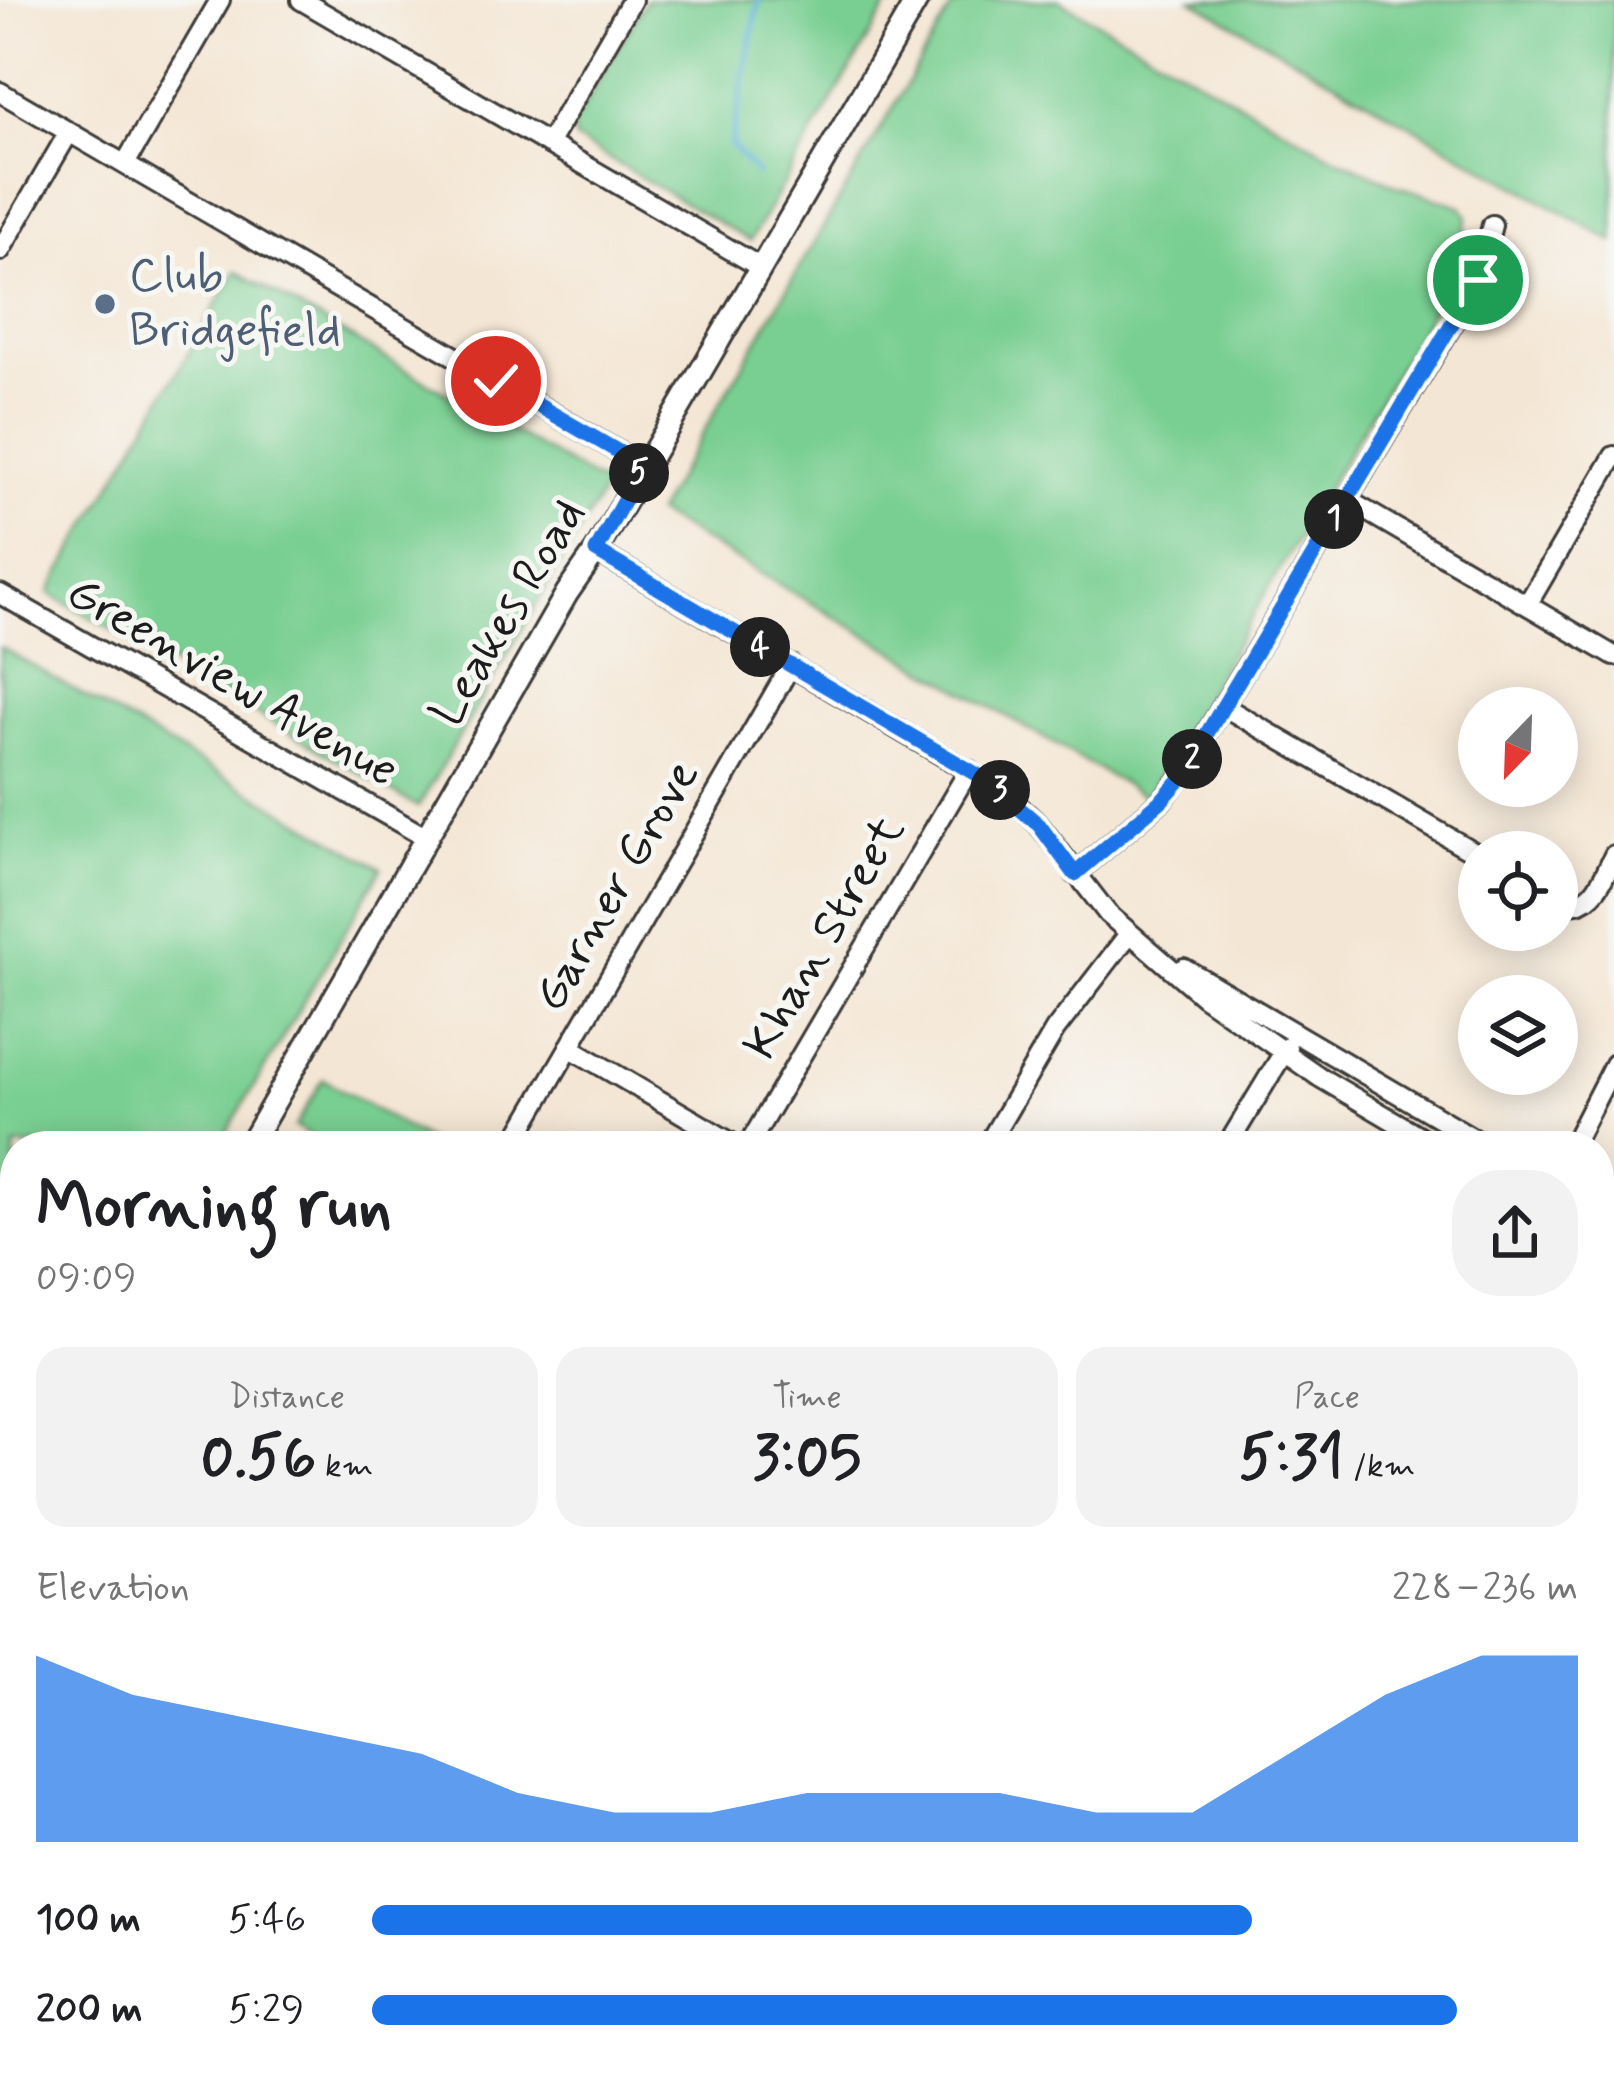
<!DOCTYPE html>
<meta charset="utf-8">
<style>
:root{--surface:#fff;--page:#f2f2f2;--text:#202124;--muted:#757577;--accent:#1a73e8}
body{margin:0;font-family:Mynerve,sans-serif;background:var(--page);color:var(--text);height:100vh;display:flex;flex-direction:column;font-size:45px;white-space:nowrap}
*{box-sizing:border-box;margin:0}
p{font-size:39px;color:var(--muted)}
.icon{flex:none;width:66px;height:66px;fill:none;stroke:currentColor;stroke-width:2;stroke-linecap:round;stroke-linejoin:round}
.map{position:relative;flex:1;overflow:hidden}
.sheet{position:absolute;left:0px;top:1131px;width:1614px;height:951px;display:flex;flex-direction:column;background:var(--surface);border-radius:48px 48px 0 0;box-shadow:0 6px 30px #0003}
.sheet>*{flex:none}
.needle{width:78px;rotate:203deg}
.tools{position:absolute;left:1458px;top:687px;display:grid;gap:24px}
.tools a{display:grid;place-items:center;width:120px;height:120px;border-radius:50%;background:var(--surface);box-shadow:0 6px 30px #0003;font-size:60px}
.pin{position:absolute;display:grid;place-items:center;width:102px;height:102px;color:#fff;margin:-51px;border:6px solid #fff;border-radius:50%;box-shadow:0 3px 12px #0007}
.km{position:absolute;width:60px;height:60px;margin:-30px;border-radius:50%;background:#222;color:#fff;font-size:33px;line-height:60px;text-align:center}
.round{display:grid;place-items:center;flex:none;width:126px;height:126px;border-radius:48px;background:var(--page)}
.summary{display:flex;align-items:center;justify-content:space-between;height:204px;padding:0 36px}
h1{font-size:66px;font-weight:700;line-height:90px}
.stats{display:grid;grid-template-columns:repeat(3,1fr);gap:18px;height:204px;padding:12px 36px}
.stats div{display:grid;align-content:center;border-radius:30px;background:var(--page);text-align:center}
.stats b{font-size:60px;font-weight:700}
.stats small{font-size:33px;font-weight:400}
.stats p{font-size:33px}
.chart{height:336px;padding:24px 36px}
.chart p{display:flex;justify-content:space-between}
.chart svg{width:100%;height:216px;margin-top:12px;fill:var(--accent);opacity:.7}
ul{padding:0 36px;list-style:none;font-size:39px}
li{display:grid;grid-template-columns:192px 144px 1fr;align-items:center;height:90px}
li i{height:30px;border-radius:15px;background:var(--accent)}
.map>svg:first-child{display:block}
</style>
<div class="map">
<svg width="1614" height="2081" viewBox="0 0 1614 2081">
<rect width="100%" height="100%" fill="#f6f6f2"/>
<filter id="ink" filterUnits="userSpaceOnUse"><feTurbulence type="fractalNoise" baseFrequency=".00833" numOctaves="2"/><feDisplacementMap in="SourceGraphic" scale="24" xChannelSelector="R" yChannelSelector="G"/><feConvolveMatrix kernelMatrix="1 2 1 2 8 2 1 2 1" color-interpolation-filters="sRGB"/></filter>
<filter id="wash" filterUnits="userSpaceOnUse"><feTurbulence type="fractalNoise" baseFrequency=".004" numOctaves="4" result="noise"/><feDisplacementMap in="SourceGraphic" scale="48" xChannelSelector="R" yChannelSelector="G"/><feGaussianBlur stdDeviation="2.7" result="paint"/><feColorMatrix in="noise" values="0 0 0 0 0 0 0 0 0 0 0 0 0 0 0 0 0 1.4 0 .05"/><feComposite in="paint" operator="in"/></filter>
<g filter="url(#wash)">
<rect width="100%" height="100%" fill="#f4e6d4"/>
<path fill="#79cf92" stroke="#4a7657" stroke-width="3" d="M646,0H891L750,241L575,139L572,127Z
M979,0H1059L1333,156L1396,185L1461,206L1468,216L1460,253L1447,284L1146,797L656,513L952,7Z
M1192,0H1614V242Z
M236,271L606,486L418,807L49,593Z
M0,647L382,868L219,1146H15V1493L0,1518Z
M323,1079L437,1146H328L295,1127Z
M1599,1828L1614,1837V2081H1483L1491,2067H1599Z"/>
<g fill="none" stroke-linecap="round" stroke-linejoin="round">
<path stroke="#56afd3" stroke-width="6" d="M757,174L731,145L759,0"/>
</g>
</g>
<g filter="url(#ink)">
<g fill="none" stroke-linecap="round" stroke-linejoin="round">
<defs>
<path id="service" d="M0,1773L15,1791
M0,2031L15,2050
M29,2067L40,2081
M289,2067L313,2081"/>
<path id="minor" d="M301,0L760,267
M0,92L643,466
M548,144L632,0
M125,164L220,0
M0,251L69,132
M1346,499L1614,656
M596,551L1001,790L1039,825L1108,914L1203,996L1321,1078L1436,1146
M0,594L425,837
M1527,605L1614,456
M1223,706L1479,855
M1075,874L1162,800L1178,781L1464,305L1478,280L1492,225
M1557,901C1591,913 1602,881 1614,855
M1184,968L1487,1146
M569,1047L737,1146
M512,1146L791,665
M748,1146L969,770
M987,1146L1055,1030L1129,934
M1227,1146L1287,1047
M1572,1146L1614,1064
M1599,1251L1614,1259
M1599,1504L1614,1512
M1599,1687L1614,1661"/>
<path id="tertiary" d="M249,1146L567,593L596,551L917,0
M0,1575L15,1550"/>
</defs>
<use href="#service" stroke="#3c3a38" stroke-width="15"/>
<use href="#minor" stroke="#3c3a38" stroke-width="24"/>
<use href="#tertiary" stroke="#3c3a38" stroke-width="27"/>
<use href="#service" stroke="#fff" stroke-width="9"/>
<use href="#minor" stroke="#fff" stroke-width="18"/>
<use href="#tertiary" stroke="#fff" stroke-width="21"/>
<path stroke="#1c1c1c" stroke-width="6" stroke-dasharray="18 9" stroke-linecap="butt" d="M0,1919L15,1939
M102,2067L113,2081"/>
</g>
</g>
<g fill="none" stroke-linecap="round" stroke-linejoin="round" filter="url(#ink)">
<defs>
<path id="route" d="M496,381L643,466L596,551L986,780L1039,825L1075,874L1162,800L1178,782L1478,280"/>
</defs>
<use href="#route" stroke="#fff" stroke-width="24"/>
<use href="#route" stroke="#1a73e8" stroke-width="15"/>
</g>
<circle fill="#5c6f8a" stroke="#f6f6f2" stroke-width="4.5" cx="105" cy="304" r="12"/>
<g text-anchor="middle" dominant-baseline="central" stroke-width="10" stroke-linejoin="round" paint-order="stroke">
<g font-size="48" fill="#4e5e75" stroke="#f6f6f2" text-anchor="start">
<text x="129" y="276">Club<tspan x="129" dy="55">Bridgefield</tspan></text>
</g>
<g font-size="48" fill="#1c1c1c" stroke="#f6f6f2">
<text transform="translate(509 613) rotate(-59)">Leakes Road</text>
<text transform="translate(232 682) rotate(30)">Greenview Avenue</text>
<text transform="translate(617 886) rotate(-60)">Garner Grove</text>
<text transform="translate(825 938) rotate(-60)">Khan Street</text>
</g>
</g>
</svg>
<div class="tools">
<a><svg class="needle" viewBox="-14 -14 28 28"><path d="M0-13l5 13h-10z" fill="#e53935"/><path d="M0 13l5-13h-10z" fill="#757577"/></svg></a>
<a><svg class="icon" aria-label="locate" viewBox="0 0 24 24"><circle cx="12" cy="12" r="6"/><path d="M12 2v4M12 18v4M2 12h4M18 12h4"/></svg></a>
<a><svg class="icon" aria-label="layers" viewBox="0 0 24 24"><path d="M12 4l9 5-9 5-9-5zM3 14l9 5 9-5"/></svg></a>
</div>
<div class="pin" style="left:1478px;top:280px;background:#1e9e55"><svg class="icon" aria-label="arrive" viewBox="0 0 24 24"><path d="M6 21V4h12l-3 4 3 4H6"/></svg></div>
<div class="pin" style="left:496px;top:381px;background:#d93025"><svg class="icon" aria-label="check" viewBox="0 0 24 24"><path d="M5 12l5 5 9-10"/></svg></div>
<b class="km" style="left:1334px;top:519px">1</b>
<b class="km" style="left:1192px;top:759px">2</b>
<b class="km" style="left:1000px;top:790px">3</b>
<b class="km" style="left:760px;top:647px">4</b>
<b class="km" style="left:639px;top:473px">5</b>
<section class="sheet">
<div class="summary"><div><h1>Morning run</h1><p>09:09</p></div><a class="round"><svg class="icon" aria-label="share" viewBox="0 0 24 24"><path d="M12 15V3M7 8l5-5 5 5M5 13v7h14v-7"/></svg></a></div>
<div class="stats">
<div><p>Distance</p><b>0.56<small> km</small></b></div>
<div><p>Time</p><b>3:05</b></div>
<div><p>Pace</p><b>5:31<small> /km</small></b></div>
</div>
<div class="chart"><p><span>Elevation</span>228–236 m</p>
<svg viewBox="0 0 160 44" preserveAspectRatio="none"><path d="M0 44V6L10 14L20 18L30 22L40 26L50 34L60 38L70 38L80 34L90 34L100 34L110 38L120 38L130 26L140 14L150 6L160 6V44z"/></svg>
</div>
<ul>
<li><b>100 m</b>5:46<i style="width:73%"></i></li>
<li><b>200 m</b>5:29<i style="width:90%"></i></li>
</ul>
</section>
</div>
